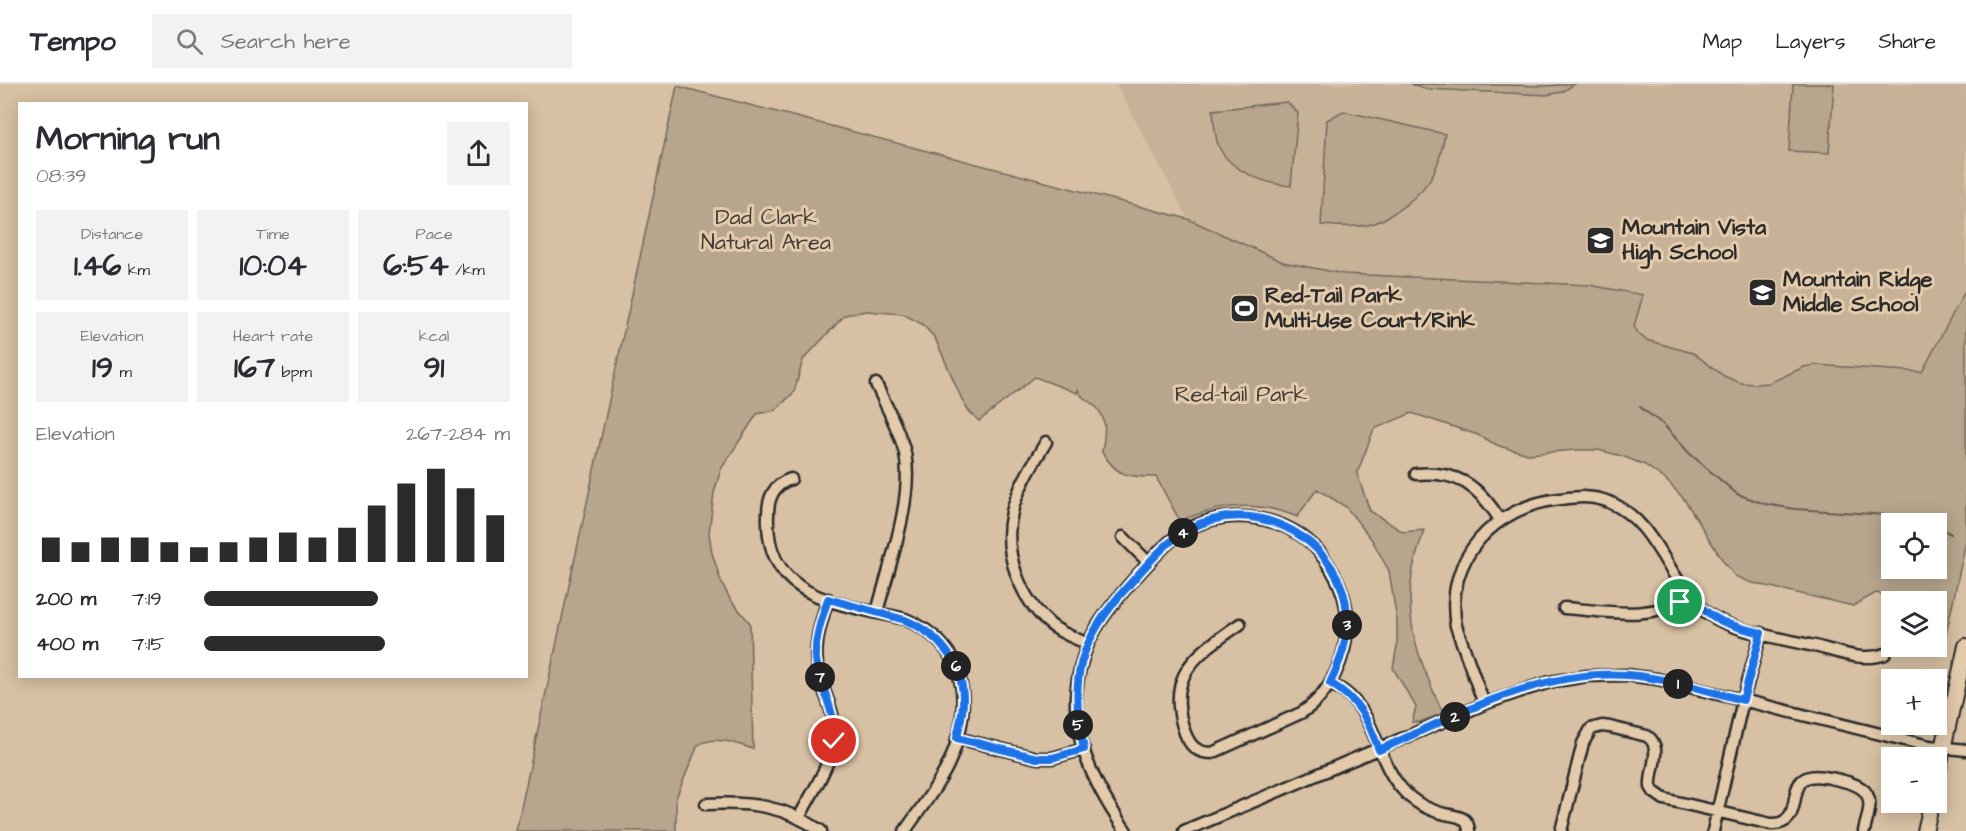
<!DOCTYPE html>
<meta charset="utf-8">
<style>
:root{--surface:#fff;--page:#f2f2f3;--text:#2b2b33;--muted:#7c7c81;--line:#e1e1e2;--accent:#2b2b2b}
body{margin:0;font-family:"Architects Daughter",sans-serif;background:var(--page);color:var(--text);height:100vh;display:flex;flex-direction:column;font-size:22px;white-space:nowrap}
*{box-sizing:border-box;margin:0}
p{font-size:20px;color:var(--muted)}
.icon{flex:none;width:33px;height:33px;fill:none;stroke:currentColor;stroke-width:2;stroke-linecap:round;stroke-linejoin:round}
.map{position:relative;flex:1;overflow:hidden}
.panel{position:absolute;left:18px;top:18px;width:510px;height:576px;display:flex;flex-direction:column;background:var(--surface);border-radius:0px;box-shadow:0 3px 15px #0003}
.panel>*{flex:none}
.tools{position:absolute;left:1881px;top:429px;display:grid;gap:12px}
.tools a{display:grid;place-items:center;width:66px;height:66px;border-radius:0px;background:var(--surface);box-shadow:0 3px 15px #0003;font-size:30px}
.pin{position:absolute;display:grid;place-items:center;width:51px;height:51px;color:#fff;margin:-26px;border:3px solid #fff;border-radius:50%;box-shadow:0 2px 6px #0007}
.km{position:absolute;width:30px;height:30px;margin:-15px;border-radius:50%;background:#222;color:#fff;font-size:16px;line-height:30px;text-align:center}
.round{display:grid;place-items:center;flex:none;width:63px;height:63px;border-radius:0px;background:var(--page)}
.overview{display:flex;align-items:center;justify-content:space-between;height:102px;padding:0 18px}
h1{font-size:33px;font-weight:700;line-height:45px}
.metrics{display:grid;grid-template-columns:repeat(3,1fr);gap:9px;height:102px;padding:6px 18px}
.metrics div{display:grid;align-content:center;border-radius:0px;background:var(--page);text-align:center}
.metrics b{font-size:30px;font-weight:700}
.metrics small{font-size:16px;font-weight:400}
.metrics p{font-size:16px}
.chart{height:168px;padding:12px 18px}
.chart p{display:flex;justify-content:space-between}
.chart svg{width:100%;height:108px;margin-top:6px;stroke:var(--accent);stroke-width:6}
ul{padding:0 18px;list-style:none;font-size:20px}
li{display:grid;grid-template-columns:96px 72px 1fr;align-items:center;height:45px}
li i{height:15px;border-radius:8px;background:var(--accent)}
header{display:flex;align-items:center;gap:36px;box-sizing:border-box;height:84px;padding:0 30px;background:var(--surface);border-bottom:2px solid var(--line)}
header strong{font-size:28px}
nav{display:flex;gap:33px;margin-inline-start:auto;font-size:21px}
.search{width:420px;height:54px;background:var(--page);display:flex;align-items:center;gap:15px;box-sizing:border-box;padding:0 21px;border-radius:0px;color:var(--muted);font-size:22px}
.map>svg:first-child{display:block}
</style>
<header>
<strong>Tempo</strong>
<div class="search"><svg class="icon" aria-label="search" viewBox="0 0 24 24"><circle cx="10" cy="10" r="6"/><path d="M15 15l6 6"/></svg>Search here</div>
<nav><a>Map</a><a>Layers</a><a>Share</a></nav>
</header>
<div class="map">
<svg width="1966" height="747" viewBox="0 0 1966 747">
<rect width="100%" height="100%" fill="#d7c0a3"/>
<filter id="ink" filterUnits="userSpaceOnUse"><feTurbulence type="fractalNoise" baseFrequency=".0167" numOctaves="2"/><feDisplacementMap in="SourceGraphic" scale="12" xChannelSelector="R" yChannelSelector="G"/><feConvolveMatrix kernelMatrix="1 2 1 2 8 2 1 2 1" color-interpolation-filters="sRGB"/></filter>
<g filter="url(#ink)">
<path fill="#c7b298" d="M1116,0H1966V205L1922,288L1815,281L1783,291L1769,299L1757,300L1741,299L1724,292L1712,285L1703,275L1680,265L1646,256L1638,249L1634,242L1643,211L1589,201L1344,190L1283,178L1188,135Z"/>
<path fill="#b7a58d" stroke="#71685c" stroke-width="1.5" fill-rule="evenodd" d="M1411,0C1455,0 1499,1 1542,2C1553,2 1564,0 1575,0L1562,8L1546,11L1427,5Z
M1793,0H1834L1829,69L1789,67Z
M677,2L1188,135L1283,178L1344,190L1589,201L1643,211L1634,242L1638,249L1646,256L1693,269L1724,292L1741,299L1757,300L1769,299L1804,283L1815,281L1922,288L1966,205V457L1946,550L1937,539L1936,518L1917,517L1876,509L1853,522L1749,498L1735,492L1723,477L1684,415L1666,396L1645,381L1622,372L1598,366H1576L1528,370L1499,362L1478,351L1412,329L1374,345L1357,390L1370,427L1403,448L1424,446C1420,461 1414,475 1412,491C1404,543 1422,583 1443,629L1420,638H1412L1416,623L1393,584L1397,562V537L1389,487L1372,456L1346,423L1317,405L1297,433C1258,416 1219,420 1180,437L1156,393C1129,393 1117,393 1102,368C1105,350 1109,331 1091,319C1085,314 1080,313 1078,306L1077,309L1035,293L979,337L968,326L963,318L935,254L922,240L903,230L866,227L845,231L803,276L794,308L776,326L757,330L721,385L714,409L709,449L712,469L721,497L730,515L750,539L753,665C735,659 716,651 698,661L676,714V747H516ZM1892,440H1936V484H1892Z
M1287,18L1298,29L1291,102C1266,100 1231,88 1219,63C1214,51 1214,38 1213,26Z
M1343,27L1445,50C1442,63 1440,78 1433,90C1423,110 1390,136 1368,141C1353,144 1337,142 1321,141L1327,36Z"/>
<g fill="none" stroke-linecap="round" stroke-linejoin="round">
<path stroke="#655d54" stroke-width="2" d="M1640,323L1664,341L1689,369L1737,410L1765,420L1795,425L1903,432L1930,440
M1936,442L1951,450"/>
<defs>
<path id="minor" d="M876,300C886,322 899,345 905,369C914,414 889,482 877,528
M1046,358C1033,380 1018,403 1012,428C1002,468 1020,515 1051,541C1062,550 1075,554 1088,560
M1416,390C1457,386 1479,402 1500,436
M791,395C774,400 768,414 768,430C764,517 841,519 905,535C969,562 974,623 948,681C937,704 920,725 905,747
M1123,453L1149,479
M1564,524C1607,527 1652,538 1689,512
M1330,599C1335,602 1341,605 1346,609C1376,633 1377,677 1402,705C1413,718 1428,726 1445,730C1450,731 1459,732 1463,735C1467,737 1469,743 1469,747
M1484,620L1456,542C1444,474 1495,422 1560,415C1577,413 1593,411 1609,418C1658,438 1667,499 1707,529C1731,547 1780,554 1810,561C1834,566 1862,579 1885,570
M957,654L1037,674H1052L1084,665
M706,720C751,718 783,721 821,747
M799,734C812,708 833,679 834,649C835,629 825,611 819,592C812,565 820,541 828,515
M1126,747C1099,709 1074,661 1076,613C1079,561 1101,532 1135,494C1147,481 1159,466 1173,455C1202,432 1241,427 1276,439C1294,445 1312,457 1323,473C1338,493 1348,514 1347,540C1347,573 1330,611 1301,629L1212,669C1197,669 1190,662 1185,649C1164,590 1197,570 1240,540
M1184,747L1484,620L1527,605L1550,598L1587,592L1627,591L1657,595L1929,662L1966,666
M1561,747L1583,659L1591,645L1602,642L1610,643L1647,652C1664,663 1649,687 1651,703L1654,708L1664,715L1771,740C1813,741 1774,681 1830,694C1840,696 1852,698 1861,704C1876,714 1867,733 1864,747
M1713,747L1743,616L1761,549"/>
<path id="major" d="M1936,696L1966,562
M1925,747L1932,718"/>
</defs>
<use href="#minor" stroke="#2b2b2b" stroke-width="15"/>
<use href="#major" stroke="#2b2b2b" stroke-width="18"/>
<use href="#minor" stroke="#e2caab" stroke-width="10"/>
<use href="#major" stroke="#e2caab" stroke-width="14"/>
</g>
</g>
<g fill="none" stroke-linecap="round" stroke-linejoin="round" filter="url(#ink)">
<defs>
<path id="route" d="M834,657C837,627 819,603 816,575C814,555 822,534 828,515L905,536C939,550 964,580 963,618C963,630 959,642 957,654L1037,674H1052L1084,665C1068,595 1079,556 1128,502C1152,475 1175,445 1212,436C1273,419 1342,464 1347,529C1349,554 1341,577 1330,599C1359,616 1368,635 1379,666C1456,632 1539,585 1627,591C1666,594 1705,606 1743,616L1761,549C1726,540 1716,539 1689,512L1680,518"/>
</defs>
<use href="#route" stroke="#fff" stroke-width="12"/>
<use href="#route" stroke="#1a73e8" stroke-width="8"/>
</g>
<defs>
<symbol id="school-square" viewBox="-11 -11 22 22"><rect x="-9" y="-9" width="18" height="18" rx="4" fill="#2b2b2b" stroke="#e2caab"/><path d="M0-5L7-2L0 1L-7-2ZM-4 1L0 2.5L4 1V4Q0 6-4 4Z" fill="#fff"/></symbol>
<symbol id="stadium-square" viewBox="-11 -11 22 22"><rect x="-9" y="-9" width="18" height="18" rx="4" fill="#2b2b2b" stroke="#e2caab"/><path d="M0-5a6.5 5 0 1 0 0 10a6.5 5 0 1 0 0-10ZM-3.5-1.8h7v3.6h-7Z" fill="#fff"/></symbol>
</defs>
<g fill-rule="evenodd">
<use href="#school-square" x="1584" y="140" width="33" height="33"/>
<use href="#school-square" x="1746" y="192" width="33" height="33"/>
<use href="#stadium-square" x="1228" y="208" width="33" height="33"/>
</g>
<g text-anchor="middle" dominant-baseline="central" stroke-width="6" stroke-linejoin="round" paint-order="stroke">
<g font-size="22" fill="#403d3a" stroke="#e2caab">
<text x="766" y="133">Dad Clark<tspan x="766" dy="25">Natural Area</tspan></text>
<text x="1241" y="310">Red-tail Park</text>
</g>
<g font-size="22" font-weight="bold" fill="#2b2b2b" stroke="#e2caab" text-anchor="start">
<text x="1622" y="143">Mountain Vista<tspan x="1622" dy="25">High School</tspan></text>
<text x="1783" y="195">Mountain Ridge<tspan x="1783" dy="25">Middle School</tspan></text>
<text x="1265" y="211">Red-Tail Park<tspan x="1265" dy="25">Multi-Use Court/Rink</tspan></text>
</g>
</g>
</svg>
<div class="tools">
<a><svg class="icon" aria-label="locate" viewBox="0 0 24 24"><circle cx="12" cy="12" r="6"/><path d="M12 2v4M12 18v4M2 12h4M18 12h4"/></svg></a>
<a><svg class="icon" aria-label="layers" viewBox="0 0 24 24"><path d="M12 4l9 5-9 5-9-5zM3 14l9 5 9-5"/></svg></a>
<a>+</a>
<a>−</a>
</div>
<div class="pin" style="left:1680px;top:518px;background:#1e9e55"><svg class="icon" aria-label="arrive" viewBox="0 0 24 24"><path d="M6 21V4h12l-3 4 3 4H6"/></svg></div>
<div class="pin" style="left:834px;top:657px;background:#d93025"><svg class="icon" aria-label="check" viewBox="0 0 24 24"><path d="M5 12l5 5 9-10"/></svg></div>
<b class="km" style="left:1678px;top:600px">1</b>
<b class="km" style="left:1455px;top:633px">2</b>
<b class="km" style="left:1347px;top:541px">3</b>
<b class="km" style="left:1183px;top:449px">4</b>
<b class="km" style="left:1078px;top:641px">5</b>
<b class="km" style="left:956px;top:582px">6</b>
<b class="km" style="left:820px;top:593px">7</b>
<section class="panel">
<div class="overview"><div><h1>Morning run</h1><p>08:39</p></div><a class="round"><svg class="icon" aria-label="share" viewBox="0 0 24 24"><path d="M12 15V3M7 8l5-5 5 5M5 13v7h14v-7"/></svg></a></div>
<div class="metrics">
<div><p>Distance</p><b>1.46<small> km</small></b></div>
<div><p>Time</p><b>10:04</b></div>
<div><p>Pace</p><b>6:54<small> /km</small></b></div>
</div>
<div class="metrics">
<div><p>Elevation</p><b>19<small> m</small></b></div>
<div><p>Heart rate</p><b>167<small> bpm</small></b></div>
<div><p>kcal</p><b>91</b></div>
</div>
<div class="chart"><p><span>Elevation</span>267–284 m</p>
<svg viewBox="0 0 160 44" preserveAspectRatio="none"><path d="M5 44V34M15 44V36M25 44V34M35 44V34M45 44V36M55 44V38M65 44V36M75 44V34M85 44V32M95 44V34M105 44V30M115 44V21M125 44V12M135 44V6M145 44V14M155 44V25"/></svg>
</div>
<ul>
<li><b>200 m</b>7:19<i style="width:57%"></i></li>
<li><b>400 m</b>7:15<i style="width:59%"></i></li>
</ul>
</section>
</div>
